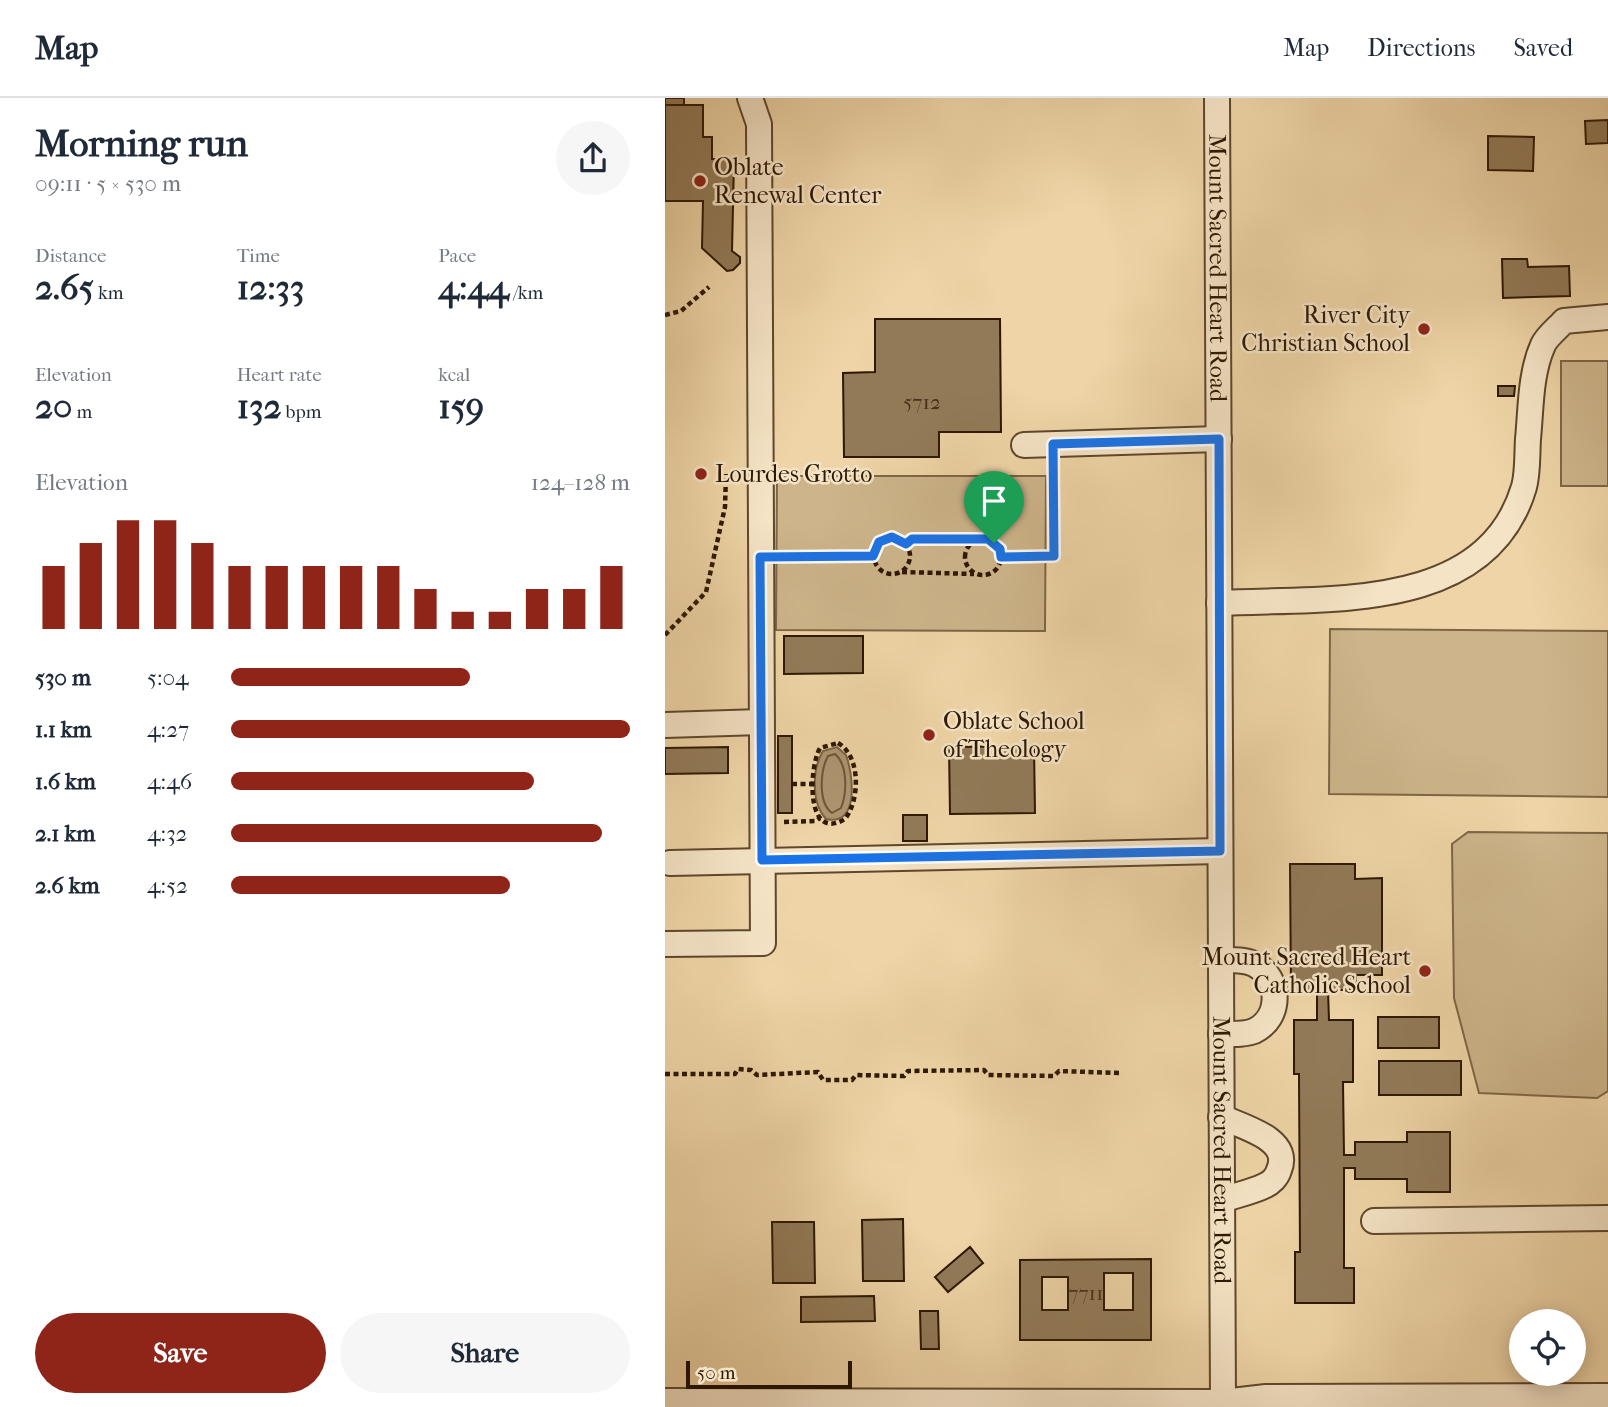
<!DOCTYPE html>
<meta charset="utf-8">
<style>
:root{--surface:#fff;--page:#f6f6f7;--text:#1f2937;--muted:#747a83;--line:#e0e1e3;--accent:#8f2418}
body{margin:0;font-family:"IM FELL French Canon",serif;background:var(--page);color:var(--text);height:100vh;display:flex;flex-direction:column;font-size:26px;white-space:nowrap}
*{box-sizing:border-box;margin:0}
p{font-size:23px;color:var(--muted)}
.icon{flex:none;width:38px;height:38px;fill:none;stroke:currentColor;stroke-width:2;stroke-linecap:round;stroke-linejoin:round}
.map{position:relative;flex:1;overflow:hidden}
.side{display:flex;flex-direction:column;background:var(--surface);width:665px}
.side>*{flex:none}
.controls{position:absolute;left:844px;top:1211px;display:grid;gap:14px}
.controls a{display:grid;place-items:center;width:77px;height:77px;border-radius:50%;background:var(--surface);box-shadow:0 4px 18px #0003;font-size:35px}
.scale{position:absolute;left:21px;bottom:18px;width:166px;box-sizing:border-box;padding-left:7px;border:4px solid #2e1803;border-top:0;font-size:19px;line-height:24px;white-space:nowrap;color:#2e1803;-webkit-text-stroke:5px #f4e3c5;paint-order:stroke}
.pin{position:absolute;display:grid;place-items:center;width:60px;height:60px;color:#fff;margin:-72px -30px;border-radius:50% 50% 50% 0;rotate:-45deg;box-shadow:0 0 7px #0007}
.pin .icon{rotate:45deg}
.round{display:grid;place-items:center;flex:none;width:74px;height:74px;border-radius:37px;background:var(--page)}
.headline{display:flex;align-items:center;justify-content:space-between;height:119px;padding:0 35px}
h1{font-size:38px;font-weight:800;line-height:52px}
.stats{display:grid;grid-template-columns:repeat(3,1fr);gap:10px;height:119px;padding:7px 35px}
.stats div{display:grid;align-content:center}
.stats b{font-size:35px;font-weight:800}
.stats small{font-size:19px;font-weight:400}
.stats p{font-size:19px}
.chart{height:196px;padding:14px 35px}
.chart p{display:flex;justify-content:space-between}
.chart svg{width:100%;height:126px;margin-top:7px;stroke:var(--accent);stroke-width:6}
.cta{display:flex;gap:14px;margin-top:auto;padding:14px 35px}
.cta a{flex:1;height:80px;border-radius:42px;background:var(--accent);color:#fff;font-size:28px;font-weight:800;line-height:80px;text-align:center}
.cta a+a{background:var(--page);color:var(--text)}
ul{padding:0 35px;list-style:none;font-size:23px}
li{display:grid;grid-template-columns:112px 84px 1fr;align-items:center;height:52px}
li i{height:18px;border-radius:9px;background:var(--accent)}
header{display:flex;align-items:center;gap:42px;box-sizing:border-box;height:98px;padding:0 35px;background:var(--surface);border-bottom:2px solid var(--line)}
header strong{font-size:33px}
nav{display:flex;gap:38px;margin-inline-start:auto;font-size:24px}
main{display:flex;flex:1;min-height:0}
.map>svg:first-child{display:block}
</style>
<header>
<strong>Map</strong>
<nav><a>Map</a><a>Directions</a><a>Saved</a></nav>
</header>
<main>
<section class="side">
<div class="headline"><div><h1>Morning run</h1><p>09:11 · 5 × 530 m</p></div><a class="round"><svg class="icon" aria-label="share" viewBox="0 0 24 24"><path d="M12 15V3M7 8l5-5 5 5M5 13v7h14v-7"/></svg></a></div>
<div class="stats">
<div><p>Distance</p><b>2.65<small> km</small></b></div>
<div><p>Time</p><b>12:33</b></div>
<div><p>Pace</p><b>4:44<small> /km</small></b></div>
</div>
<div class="stats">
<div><p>Elevation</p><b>20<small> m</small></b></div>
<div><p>Heart rate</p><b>132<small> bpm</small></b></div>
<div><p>kcal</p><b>159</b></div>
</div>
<div class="chart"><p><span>Elevation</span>124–128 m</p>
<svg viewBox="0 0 160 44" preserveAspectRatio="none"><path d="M5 44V22M15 44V14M25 44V6M35 44V6M45 44V14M55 44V22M65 44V22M75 44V22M85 44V22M95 44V22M105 44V30M115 44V38M125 44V38M135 44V30M145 44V30M155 44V22"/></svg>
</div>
<ul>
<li><b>530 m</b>5:04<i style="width:60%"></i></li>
<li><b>1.1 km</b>4:27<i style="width:100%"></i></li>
<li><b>1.6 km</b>4:46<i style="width:76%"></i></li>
<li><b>2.1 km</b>4:32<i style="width:93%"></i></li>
<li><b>2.6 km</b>4:52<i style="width:70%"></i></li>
</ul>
<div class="cta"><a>Save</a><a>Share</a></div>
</section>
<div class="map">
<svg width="943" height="1309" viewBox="0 0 943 1309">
<rect width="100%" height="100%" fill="#eed4a6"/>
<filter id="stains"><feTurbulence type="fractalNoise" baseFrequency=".00286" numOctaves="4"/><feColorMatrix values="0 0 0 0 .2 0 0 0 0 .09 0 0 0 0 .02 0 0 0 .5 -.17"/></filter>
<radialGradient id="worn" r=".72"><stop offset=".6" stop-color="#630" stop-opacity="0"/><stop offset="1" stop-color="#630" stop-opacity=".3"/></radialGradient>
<path fill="#cdb48a" stroke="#7e6646" stroke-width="2" d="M896,263H943V388H896Z
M112,378H381L380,533L111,532Z
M665,531L943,533V699L664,696Z
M803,734L943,735V993L932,1000L814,995L789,900L787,746Z"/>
<path fill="#ad946f" stroke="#7a6244" stroke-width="2" d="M172,649L181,657C188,676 195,729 161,721C146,705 147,671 158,653Z"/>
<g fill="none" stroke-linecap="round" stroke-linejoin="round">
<path stroke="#6e5639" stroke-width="2" d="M170,656C183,667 182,695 176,710L167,715C153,705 155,673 163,658Z"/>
</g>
<path fill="#927a58" stroke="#2e1803" stroke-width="2" fill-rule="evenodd" d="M0,0H19V7H0Z
M0,7H38V39H47V61H62V64H69L67,153L75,159V165L68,172L62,173L37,150L38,103H0Z
M943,22V45L921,46L920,23Z
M823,38L869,39L868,73L823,72Z
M837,161H862L863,169L904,168L905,198L838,200Z
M210,221H335L336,334H274V359H179L178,275L210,274Z
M833,288H850L849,298H833Z
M119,538H198V575L119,576Z
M113,638H127V715H113Z
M369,648L370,715L285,716L284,649Z
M63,649V675L0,676V650Z
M238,717H262V743H238Z
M625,766H690V781L717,780V877H691V892H663L664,922H688V984H678L679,1057H690V1044H742V1034H785V1094H742V1081H690V1070H679V1170H689V1205H630V1154H635L634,976H629V922H652V892H626Z
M713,919H774V950H713Z
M714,963H796V997H714Z
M238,1121L239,1183H198L197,1122Z
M107,1124H149L150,1185H108Z
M305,1149L318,1165L283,1194L270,1179Z
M486,1161V1242H355V1162ZM439,1175H468V1212H439ZM377,1179H403V1212H377Z
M209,1198L210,1223L136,1224V1199Z
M255,1213H273L274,1251H256Z"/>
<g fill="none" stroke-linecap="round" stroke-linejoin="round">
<defs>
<g id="minor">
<path id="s1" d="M552,0L558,1304"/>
<path d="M359,347L554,341"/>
<path d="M554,505C659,499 821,517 859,389C863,375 862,356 863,341C866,311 865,276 878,247C882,238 893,230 899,223L943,219"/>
<path d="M0,627L96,624"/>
<path d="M5,765L555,753"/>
<path d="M0,846L98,845L94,26L85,0"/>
<path d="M556,862C566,862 579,861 589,866C616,879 617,920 589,933C579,937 567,936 556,936"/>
<path d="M556,1019C578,1029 627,1041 614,1072C612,1079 606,1085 599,1088C587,1094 571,1097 557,1102"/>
<path d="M709,1123L943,1120"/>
<path d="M0,1303L558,1304L601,1299L943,1298"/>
</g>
</defs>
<use href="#minor" stroke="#5e472c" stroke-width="28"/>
<path stroke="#2e1803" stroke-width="4.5" stroke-dasharray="5 3.5" stroke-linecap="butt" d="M0,217L16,213L44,189
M209 458a18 18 0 1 1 36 0a18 18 0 1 1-36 0Z
M300 459a18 18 0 1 1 36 0a18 18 0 1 1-36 0Z
M241,446L247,441L307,443
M118,459L208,458
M336,459L389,458L388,369
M237,474L309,476
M0,537L41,494L60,409L61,376
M173,645C196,658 195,702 180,721C140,745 144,669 155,650Z
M127,686H147
M119,724L151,723L155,720
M0,976H70L73,971L86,972L92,977L153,974L158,982H187L191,977L239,978L243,973L319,972L323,977L389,978L394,973L455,975"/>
<use href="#minor" stroke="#f4e3c5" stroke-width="24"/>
</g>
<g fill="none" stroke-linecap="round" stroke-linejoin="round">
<defs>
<path id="route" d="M554,341L555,753L97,762L95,459L208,458L214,444L227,439L241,446L247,441H323L335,451L336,459L389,458L388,346Z"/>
</defs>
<use href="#route" stroke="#fff" stroke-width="14"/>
<use href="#route" stroke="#1a73e8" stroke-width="9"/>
</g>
<g fill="#8f2418" stroke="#f4e3c5" stroke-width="2.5">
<circle cx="35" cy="83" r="7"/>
<circle cx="759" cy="231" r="7"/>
<circle cx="36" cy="376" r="7"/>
<circle cx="264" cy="637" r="7"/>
<circle cx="760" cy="873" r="7"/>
</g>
<g text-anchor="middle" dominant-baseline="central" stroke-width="5" stroke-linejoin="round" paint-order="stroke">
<g font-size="21" fill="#473018">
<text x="257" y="304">5712</text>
<text x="421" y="1195">7711</text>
</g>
<g font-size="24" fill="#2e1803" stroke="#f4e3c5" text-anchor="start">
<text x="49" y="69">Oblate<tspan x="49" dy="28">Renewal Center</tspan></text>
<text x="745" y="217" text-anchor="end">River City<tspan x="745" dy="28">Christian School</tspan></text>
<text x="50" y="376">Lourdes Grotto</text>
<text x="278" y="623">Oblate School<tspan x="278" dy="28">of Theology</tspan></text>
<text x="746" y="859" text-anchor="end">Mount Sacred Heart<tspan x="746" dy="28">Catholic School</tspan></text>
</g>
<g font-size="24" fill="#2e1803" stroke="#f4e3c5">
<text stroke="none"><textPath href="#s1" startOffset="170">Mount Sacred Heart Road</textPath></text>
<text stroke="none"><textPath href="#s1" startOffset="1052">Mount Sacred Heart Road</textPath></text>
</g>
</g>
<rect width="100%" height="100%" filter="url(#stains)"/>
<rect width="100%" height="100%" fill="url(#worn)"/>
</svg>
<div class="controls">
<a><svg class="icon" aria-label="locate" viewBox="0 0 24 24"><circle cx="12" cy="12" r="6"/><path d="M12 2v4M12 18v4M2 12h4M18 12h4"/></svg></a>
</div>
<div class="scale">50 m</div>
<div class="pin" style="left:329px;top:445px;background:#1e9e55"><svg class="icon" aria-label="arrive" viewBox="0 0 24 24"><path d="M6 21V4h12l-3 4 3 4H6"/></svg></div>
</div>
</main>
